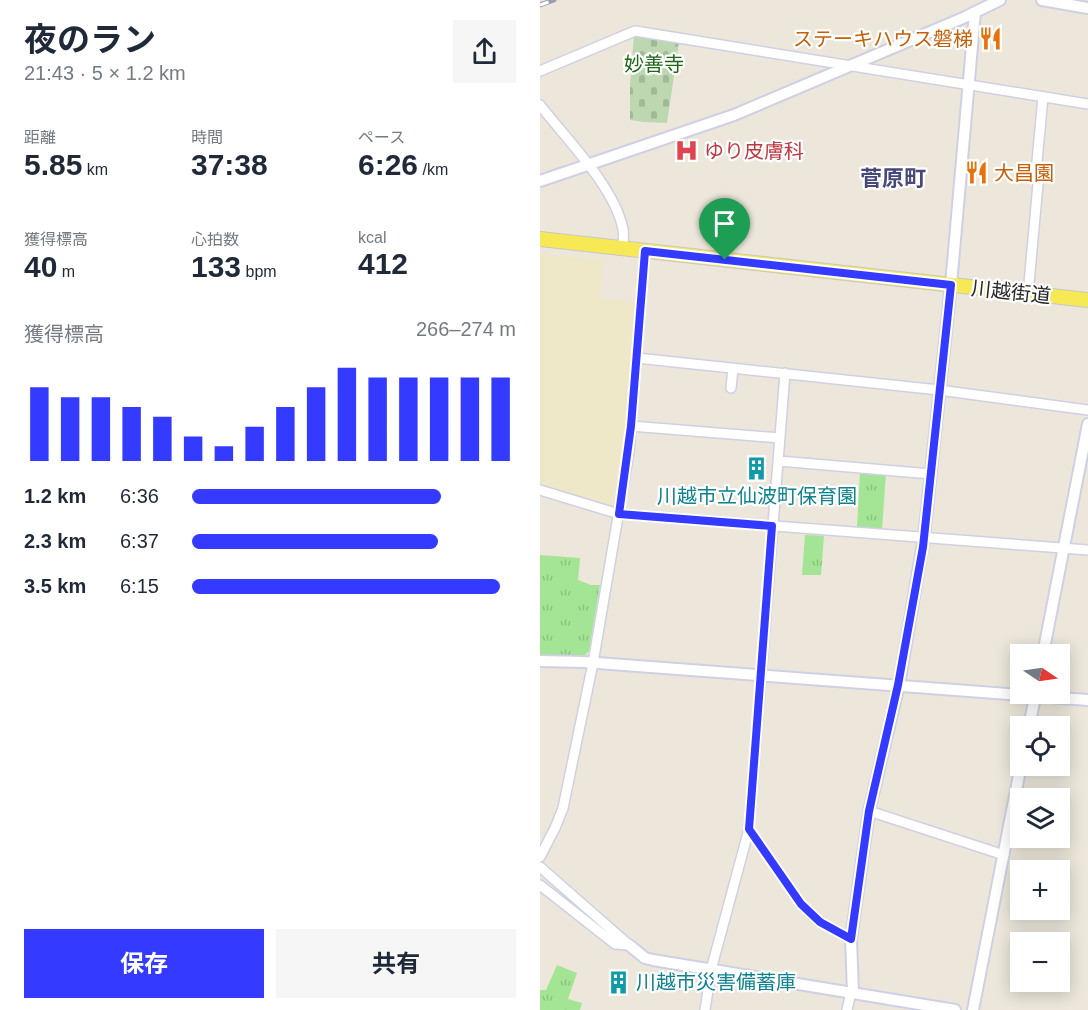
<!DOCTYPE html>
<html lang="ja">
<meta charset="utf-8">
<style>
:root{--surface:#fff;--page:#f6f6f7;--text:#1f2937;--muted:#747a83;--accent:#343aff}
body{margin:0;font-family:Helvetica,"Noto Sans JP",sans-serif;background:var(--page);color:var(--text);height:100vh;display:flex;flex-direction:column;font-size:22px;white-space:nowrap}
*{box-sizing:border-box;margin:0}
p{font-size:20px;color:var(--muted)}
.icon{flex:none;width:33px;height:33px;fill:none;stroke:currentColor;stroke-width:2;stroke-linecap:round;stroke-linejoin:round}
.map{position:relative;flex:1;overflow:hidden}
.details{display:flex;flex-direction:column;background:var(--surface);width:540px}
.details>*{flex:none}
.needle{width:39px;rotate:103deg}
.buttons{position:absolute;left:470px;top:644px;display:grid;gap:12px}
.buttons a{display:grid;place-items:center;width:60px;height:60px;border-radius:0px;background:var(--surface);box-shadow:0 3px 15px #0003;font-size:30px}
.pin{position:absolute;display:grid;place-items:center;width:51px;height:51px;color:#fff;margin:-62px -26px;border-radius:50% 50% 50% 0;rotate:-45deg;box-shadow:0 0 6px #0007}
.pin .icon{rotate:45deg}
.round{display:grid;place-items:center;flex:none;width:63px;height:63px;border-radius:0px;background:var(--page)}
.head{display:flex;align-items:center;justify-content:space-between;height:102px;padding:0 24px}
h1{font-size:33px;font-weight:700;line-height:45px}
.stats{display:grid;grid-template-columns:repeat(3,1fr);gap:9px;height:102px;padding:6px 24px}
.stats div{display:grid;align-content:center}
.stats b{font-size:30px;font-weight:700}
.stats small{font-size:16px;font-weight:400}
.stats p{font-size:16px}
.chart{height:168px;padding:12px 24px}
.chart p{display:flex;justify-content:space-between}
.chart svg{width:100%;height:108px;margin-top:6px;stroke:var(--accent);stroke-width:6}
.button{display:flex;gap:12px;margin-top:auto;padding:12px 24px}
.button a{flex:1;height:69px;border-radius:0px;background:var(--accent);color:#fff;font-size:24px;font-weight:700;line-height:69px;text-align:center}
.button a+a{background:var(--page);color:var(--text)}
ul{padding:0 24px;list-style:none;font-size:20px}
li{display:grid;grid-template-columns:96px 72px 1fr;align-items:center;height:45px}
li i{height:15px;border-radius:8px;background:var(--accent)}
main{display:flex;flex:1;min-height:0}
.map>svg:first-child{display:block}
</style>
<main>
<section class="details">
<div class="head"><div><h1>夜のラン</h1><p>21:43 · 5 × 1.2 km</p></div><a class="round"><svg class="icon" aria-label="share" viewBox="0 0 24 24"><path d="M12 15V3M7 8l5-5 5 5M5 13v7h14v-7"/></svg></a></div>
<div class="stats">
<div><p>距離</p><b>5.85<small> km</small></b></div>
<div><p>時間</p><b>37:38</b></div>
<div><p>ペース</p><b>6:26<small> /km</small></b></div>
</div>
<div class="stats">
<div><p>獲得標高</p><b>40<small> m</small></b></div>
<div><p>心拍数</p><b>133<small> bpm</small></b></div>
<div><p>kcal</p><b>412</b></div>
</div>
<div class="chart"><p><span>獲得標高</span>266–274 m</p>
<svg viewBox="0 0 160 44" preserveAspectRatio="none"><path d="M5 44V14M15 44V18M25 44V18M35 44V22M45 44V26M55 44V34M65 44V38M75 44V30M85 44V22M95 44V14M105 44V6M115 44V10M125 44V10M135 44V10M145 44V10M155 44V10"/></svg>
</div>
<ul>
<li><b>1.2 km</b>6:36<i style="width:77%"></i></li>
<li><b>2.3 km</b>6:37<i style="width:76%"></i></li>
<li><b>3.5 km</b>6:15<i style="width:95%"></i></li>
</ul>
<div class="button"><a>保存</a><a>共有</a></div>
</section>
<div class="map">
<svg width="548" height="1010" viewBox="0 0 548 1010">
<defs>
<pattern id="grass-tufts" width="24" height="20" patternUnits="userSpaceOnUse" patternTransform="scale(1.5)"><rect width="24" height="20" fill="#a3e594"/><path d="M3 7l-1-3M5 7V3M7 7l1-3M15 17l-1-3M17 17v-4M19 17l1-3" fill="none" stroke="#8cc480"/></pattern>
<pattern id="cemetery-stones" width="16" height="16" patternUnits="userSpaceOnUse" patternTransform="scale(1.5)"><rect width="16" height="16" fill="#bdd7b0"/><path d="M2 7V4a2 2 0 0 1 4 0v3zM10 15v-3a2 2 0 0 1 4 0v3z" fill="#a2b997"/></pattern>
</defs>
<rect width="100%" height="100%" fill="#ece7da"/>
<path fill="#efe8c8" d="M0,254L64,260L59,298L98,303L83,453L75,504L69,508L0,486Z"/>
<path fill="url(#grass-tufts)" d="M320,471L346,473L342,530L317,528Z
M265,535L284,536L281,575H262Z
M0,555L40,558L38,580L51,585H60L49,651L44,656L0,655Z
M17,965L37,973L28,999L42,1003L40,1010H0V990H6Z"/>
<path fill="url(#cemetery-stones)" d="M94,35L139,42L127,123L104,122L90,120V86Z"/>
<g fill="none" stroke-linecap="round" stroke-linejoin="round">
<defs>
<path id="minor" d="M0,71L95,31L548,104
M0,105C27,140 74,186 83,229C84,235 83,242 83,248
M488,294L499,173L496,172L503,97
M97,358L399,390L548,410
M191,388L193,368
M91,426L240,438
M239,461L391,474
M0,490L79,514L548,550
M329,811L464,855
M209,829L261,904L280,922L311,939
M0,857L15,828L23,808L53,663L89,452L105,251
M0,867L89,945
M0,885L75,944L89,945
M165,1010L171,970L209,829L245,373
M307,1010L311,992"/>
<path id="tertiary" d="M502,0L548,8
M0,181L194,115L423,18L460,0
M503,654L548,424
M0,661L44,662L548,700
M489,726L496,693
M89,945L105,958L113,960L415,1010
M313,992L311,939L329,811L359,685L384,537L411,285L435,12
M433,1010L481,765"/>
<path id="primary" d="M0,239L548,300"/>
</defs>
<use href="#minor" stroke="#cfd0e3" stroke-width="12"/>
<use href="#tertiary" stroke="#cfd0e3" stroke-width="14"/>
<use href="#primary" stroke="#c7c7c7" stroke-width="16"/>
<use href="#minor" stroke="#fff" stroke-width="9"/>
<use href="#tertiary" stroke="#fff" stroke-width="10"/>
<use href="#primary" stroke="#f6e955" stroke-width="14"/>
<defs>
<path id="rail" d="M0,5L14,0"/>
</defs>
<use href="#rail" stroke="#9d9db4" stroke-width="5"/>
<use href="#rail" stroke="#fff" stroke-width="3" stroke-dasharray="9" stroke-linecap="butt"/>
</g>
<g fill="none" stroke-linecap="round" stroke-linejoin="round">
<defs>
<path id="route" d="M105,251L411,285L383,547L358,685L329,811L311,939L280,922L261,904L209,829L232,526L79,514L91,426Z"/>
</defs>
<use href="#route" stroke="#fff" stroke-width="12"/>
<use href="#route" stroke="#343aff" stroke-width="8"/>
</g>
<defs>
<symbol id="restaurant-bare" viewBox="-9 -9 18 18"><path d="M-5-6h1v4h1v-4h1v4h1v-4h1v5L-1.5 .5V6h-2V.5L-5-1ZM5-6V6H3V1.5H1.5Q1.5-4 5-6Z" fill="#e8710a" stroke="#fff" stroke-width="2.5" paint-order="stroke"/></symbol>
<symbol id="hospital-bare" viewBox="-9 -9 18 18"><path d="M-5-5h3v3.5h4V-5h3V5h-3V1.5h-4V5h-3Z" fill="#e0444e" stroke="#fff" stroke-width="2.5" paint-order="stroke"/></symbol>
<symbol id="building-bare" viewBox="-9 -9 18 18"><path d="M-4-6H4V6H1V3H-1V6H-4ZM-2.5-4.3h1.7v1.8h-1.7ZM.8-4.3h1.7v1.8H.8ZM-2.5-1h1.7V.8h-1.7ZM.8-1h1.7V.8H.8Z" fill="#0f9aa8" stroke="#fff" stroke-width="2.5" paint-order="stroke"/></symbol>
</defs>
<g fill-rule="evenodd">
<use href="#restaurant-bare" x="434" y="22" width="33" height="33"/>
<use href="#hospital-bare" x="130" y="134" width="33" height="33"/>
<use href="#restaurant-bare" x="420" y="156" width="33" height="33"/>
<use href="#building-bare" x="200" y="452" width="33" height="33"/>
<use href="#building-bare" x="62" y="966" width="33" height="33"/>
</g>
<g text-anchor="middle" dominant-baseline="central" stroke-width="4.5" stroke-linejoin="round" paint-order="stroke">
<g font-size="20" fill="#c56008" stroke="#fff" text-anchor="end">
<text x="433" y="39">ステーキハウス磐梯</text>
<text x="454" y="173" text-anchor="start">大昌園</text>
</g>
<g font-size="20" fill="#1b6817" stroke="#fff">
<text x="114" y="64">妙善寺</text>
</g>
<g font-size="20" fill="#be3a42" stroke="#fff" text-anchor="start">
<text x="164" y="151">ゆり皮膚科</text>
</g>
<g font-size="20" fill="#292929" stroke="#fff">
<text transform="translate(471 292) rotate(6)">川越街道</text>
</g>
<g font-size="20" fill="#0d838f" stroke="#fff">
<text x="217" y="496">川越市立仙波町保育園</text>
<text x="96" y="982" text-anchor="start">川越市災害備蓄庫</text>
</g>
<g font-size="22" font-weight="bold" fill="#48497b" stroke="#fff">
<text x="353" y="178">菅原町</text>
</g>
</g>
</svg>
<div class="buttons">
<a><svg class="needle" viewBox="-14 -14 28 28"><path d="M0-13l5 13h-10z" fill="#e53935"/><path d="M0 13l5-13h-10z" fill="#747a83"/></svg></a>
<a><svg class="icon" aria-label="locate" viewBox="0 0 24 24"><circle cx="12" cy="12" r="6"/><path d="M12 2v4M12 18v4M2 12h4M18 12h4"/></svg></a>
<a><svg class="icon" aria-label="layers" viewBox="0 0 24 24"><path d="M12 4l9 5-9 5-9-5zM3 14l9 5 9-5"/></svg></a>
<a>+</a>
<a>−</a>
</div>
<div class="pin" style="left:185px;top:260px;background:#1e9e55"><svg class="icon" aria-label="arrive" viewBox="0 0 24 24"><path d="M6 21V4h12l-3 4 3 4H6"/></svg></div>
</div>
</main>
